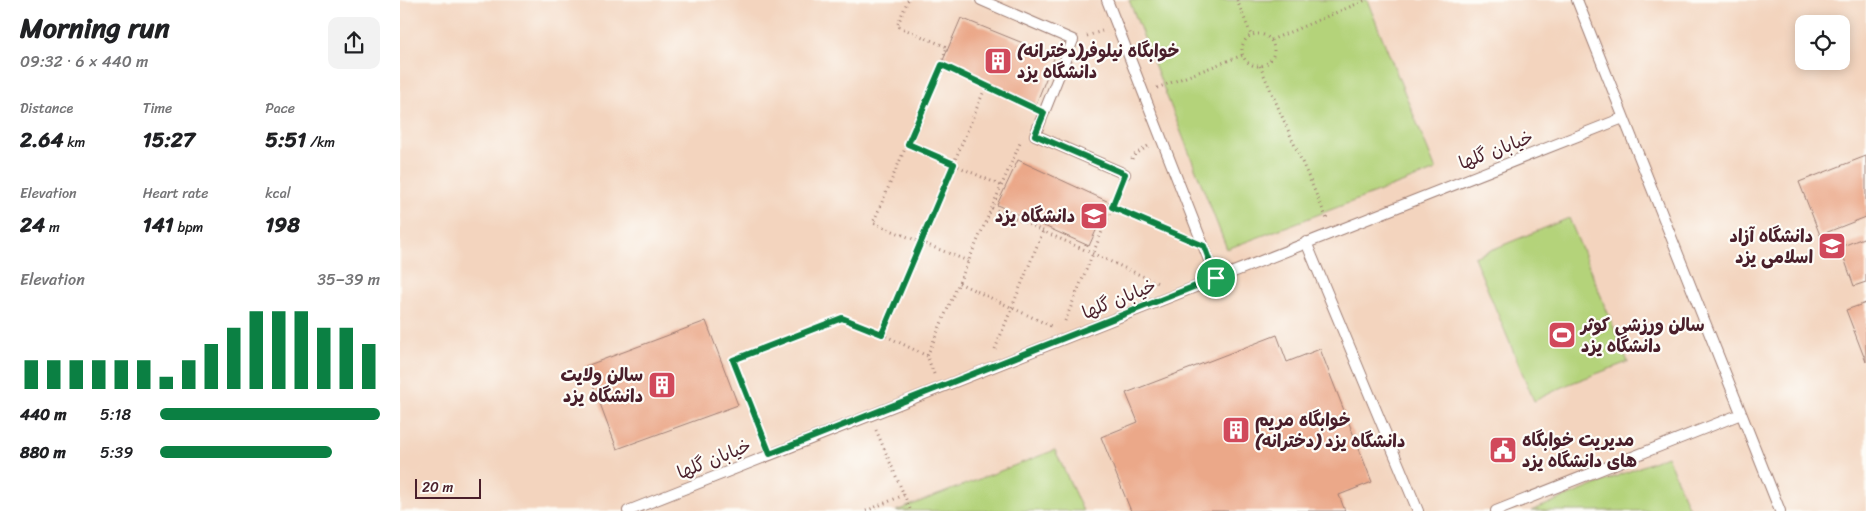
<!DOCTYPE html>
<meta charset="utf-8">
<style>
:root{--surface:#fff;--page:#f2f2f2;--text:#202124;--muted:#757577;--accent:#0b8043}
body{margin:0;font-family:Sriracha,"Playpen Sans Arabic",sans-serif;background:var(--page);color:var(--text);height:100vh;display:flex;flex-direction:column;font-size:19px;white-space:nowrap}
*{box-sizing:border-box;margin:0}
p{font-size:16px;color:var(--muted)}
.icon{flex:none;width:28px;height:28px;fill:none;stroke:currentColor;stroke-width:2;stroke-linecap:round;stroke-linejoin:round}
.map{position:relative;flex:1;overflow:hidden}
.side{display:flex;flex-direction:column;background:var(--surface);width:400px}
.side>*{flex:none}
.tools{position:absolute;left:1395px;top:15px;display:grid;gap:10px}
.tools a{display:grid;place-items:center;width:55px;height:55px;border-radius:10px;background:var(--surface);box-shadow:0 2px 12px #0003;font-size:25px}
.scale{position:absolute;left:15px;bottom:12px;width:66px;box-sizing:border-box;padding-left:5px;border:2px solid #4a1f2b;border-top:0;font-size:14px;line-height:18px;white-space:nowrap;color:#4a1f2b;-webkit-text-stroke:4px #fdfcf7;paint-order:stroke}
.pin{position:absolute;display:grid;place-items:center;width:42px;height:42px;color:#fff;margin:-21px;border:2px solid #fff;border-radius:50%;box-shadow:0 1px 5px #0007}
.round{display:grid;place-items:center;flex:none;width:52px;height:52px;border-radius:10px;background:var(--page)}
.overview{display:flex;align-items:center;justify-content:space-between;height:85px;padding:0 20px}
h1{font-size:28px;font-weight:800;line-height:38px}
.metrics{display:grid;grid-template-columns:repeat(3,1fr);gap:8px;height:85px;padding:5px 20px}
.metrics div{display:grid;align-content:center}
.metrics b{font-size:21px;font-weight:800}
.metrics small{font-size:14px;font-weight:400}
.metrics p{font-size:14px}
.chart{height:140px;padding:10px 20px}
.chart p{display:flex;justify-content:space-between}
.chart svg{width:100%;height:90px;margin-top:5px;stroke:var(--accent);stroke-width:6}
ul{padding:0 20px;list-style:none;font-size:16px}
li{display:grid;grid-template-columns:80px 60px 1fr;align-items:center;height:38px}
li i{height:12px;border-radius:6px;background:var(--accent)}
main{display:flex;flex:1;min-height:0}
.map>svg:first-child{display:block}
</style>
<main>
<section class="side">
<div class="overview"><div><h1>Morning run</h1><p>09:32 · 6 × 440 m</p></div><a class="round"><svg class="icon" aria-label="share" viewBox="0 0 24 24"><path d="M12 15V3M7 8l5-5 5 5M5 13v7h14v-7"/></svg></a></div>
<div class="metrics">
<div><p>Distance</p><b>2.64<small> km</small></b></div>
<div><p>Time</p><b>15:27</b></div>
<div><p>Pace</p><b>5:51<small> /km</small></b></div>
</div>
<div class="metrics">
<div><p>Elevation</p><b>24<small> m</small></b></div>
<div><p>Heart rate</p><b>141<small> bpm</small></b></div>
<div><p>kcal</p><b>198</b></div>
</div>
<div class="chart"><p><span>Elevation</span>35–39 m</p>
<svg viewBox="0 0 160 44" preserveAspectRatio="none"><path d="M5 44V30M15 44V30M25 44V30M35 44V30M45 44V30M55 44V30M65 44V38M75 44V30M85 44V22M95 44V14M105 44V6M115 44V6M125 44V6M135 44V14M145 44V14M155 44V22"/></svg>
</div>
<ul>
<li><b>440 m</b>5:18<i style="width:100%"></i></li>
<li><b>880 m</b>5:39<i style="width:78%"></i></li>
</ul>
</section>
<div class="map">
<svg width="1466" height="511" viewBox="0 0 1466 511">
<rect width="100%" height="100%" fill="#fdfcf7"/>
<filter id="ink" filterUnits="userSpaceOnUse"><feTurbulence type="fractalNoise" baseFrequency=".02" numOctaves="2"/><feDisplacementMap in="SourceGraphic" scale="10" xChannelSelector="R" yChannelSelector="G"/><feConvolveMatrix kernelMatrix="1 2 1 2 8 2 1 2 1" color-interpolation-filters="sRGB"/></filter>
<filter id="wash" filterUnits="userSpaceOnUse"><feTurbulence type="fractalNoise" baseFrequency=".0096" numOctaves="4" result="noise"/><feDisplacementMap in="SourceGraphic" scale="20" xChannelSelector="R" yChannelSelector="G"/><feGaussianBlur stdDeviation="1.12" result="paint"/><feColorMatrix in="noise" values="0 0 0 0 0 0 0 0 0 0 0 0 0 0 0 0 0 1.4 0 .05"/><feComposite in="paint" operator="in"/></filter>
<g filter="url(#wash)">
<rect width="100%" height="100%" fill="#f2dbbb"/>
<path fill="#f3d4be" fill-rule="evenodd" d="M0,0H1466V430L1423,315L1466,432V511H0ZM1404,24H1441V61H1404Z"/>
<path fill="#b4d37a" stroke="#7f7952" d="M729,0H967L1036,170L827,249Z
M1169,218L1228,362L1169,384L1134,401L1074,257Z
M655,450L683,511H496Z
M1267,456L1290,511H1131Z"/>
<g id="blocks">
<path fill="#eba889" d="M561,18L655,56L636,104L541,65Z
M1466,156V217L1420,235L1399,182Z
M618,160L709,202L689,246L597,205Z
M1466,237V282L1454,286L1440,247Z
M1466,303V362L1446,310Z
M306,321L338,405L217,449L186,366Z
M877,335L887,362L920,349L972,482L939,495L945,511H731L701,437L738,422L726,393Z"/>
</g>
</g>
<g filter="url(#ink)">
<use href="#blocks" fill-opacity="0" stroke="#9e7d73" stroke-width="1"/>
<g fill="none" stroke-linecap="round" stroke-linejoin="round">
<defs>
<path id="service" d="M581,0L673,40L635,135L725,174
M707,0L816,278
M1177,0L1380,511
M906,242L1018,511
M228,511L1223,118
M1096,511L1341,414"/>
</defs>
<use href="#service" stroke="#9e7d73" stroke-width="12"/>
<path stroke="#9e7d73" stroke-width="3" stroke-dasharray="1 4" stroke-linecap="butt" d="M508,0L497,26L547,47L541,65
M837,0L851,35
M842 50a16 16 0 1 1 32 0a16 16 0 1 1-32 0Z
M687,36L702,31
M871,40L966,0
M860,66L927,219
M757,88L843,55
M508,144L602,186
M732,159L733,156L748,146
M712,207L783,237
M592,208L760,284
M568,261L473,223L541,65L630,106
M559,283L653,327
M665,321L720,188
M482,334L586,86
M595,349L643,231
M534,374L527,356L621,141
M476,430L511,511
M364,440L333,360L442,318L482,334L527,356
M466,511L504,495"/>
<use href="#service" stroke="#fff" stroke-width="10"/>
</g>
</g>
<g fill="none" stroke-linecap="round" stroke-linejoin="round" filter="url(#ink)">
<defs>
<path id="route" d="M542,65L644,113L635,135L725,174L712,207L804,246L816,278L370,454L333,360L442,318L482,334L554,164L508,144Z"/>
</defs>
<use href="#route" stroke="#fff" stroke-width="10"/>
<use href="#route" stroke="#0b8043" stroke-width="6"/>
</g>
<defs>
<symbol id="building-square" viewBox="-11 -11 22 22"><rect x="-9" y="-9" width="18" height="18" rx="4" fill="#d1495b" stroke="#fdfcf7"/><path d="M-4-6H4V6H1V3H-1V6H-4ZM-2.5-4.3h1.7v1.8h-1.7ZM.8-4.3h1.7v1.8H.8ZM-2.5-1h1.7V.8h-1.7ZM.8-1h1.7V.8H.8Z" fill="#fff"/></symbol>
<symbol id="university-square" viewBox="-11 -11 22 22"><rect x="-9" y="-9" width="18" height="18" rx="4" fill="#d1495b" stroke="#fdfcf7"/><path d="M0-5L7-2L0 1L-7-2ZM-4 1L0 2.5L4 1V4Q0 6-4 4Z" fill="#fff"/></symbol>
<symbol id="stadium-square" viewBox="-11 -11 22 22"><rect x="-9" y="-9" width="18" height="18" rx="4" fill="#d1495b" stroke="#fdfcf7"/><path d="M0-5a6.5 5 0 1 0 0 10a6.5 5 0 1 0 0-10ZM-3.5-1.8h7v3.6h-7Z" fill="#fff"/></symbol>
<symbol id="civic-square" viewBox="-11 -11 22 22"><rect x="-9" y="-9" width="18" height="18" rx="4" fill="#d1495b" stroke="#fdfcf7"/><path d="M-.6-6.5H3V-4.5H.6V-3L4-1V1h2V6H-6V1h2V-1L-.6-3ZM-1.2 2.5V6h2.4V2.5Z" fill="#fff"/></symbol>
</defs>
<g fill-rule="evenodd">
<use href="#building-square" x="582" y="45" width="32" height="32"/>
<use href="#university-square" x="678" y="200" width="32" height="32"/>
<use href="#university-square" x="1416" y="230" width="32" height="32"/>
<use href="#stadium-square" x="1146" y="319" width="32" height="32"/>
<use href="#building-square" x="246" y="369" width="32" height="32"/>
<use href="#building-square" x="820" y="414" width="32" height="32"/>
<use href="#civic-square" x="1087" y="434" width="32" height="32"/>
</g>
<g text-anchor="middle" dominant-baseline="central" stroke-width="4.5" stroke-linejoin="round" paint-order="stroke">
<g font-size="18" font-weight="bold" fill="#4a1f2b" stroke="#fdfcf7" text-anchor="start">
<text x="617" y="51">خوابگاه نیلوفر(دخترانه)<tspan x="617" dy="21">دانشگاه یزد</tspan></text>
<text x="675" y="216" text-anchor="end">دانشگاه یزد</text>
<text x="1413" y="236" text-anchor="end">دانشگاه آزاد<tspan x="1413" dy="21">اسلامی یزد</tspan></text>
<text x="1181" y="325">سالن ورزشی کوثر<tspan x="1181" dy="21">دانشگاه یزد</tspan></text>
<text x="243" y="375" text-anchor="end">سالن ولایت<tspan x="243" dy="21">دانشگاه یزد</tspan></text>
<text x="855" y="420">خوابگاه مریم<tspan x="855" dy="21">(دخترانه) دانشگاه یزد</tspan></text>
<text x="1122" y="440">مدیریت خوابگاه<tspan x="1122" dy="21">های دانشگاه یزد</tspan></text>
</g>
<g font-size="18" fill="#4a1f2b" stroke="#fdfcf7">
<text transform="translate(1096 150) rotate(-21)">خیابان گلها</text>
<text transform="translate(719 299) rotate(-22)">خیابان گلها</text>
<text transform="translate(314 459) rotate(-22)">خیابان گلها</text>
</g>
</g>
</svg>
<div class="tools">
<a><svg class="icon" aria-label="locate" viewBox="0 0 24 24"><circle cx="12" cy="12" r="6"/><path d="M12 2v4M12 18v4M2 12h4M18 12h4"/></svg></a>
</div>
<div class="scale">20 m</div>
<div class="pin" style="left:816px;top:278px;background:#1e9e55"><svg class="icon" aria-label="arrive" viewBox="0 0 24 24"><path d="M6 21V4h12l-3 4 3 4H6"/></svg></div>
</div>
</main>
